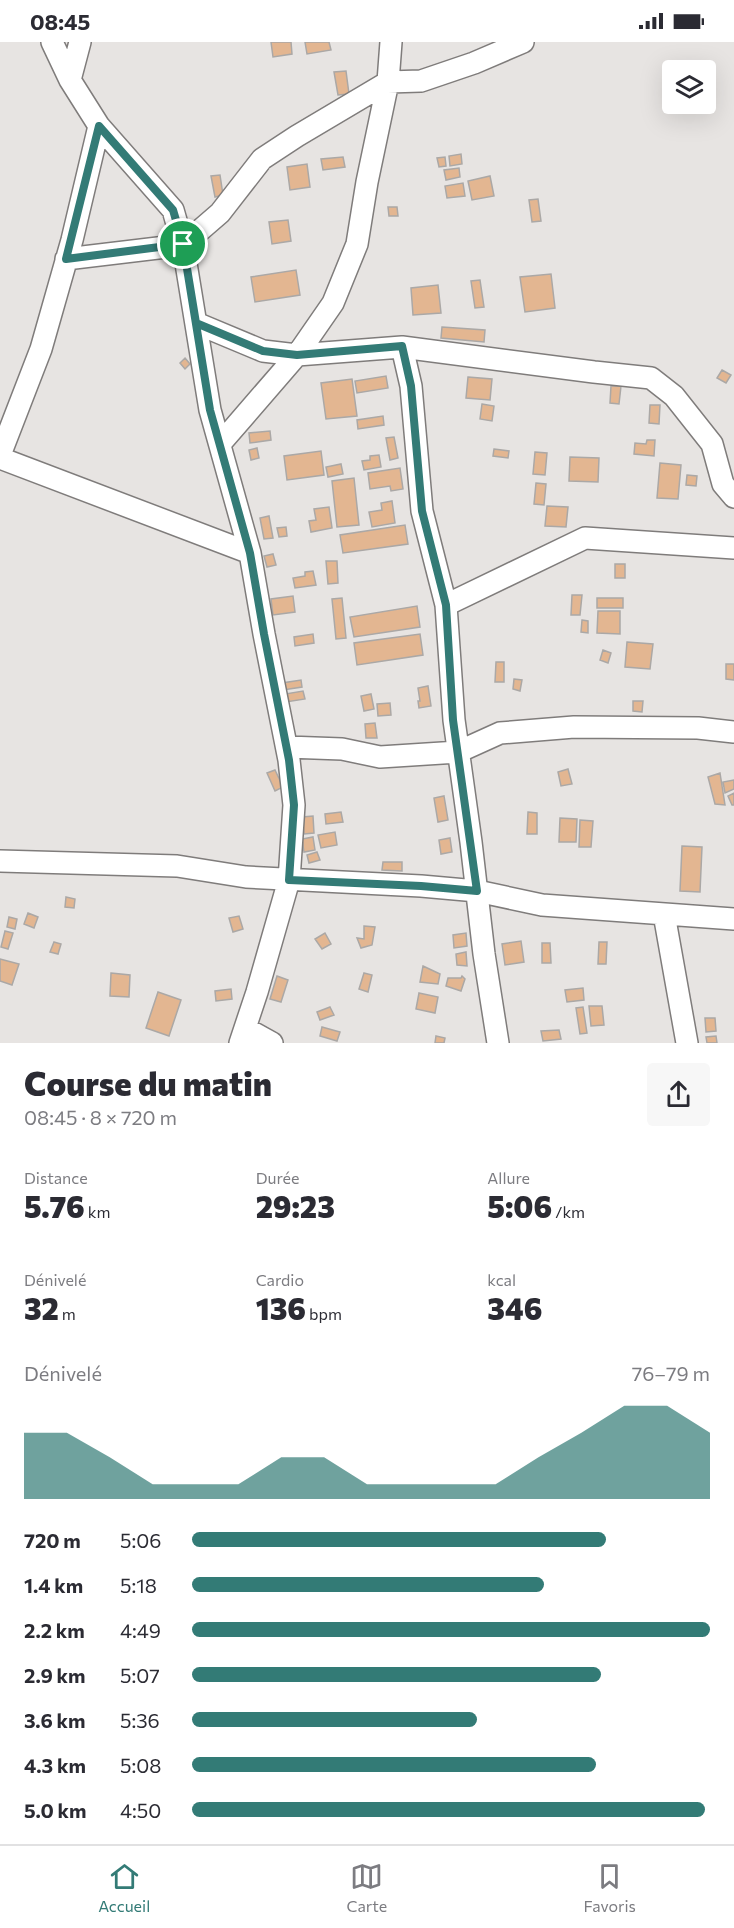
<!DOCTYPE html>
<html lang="fr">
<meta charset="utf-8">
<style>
:root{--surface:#fff;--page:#f7f7f7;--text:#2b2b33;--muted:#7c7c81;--line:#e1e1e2;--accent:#337b76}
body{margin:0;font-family:Commissioner,sans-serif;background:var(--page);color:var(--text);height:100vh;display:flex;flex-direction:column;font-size:22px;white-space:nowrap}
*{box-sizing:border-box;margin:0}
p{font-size:20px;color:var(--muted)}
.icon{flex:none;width:33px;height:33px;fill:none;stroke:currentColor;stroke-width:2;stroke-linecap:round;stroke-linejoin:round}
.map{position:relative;height:1001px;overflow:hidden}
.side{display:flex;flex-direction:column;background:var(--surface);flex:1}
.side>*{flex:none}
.buttons{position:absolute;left:662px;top:18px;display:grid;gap:12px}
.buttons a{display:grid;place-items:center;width:54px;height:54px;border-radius:6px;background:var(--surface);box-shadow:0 6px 24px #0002;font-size:30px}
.pin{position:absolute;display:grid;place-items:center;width:51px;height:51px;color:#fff;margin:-26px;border:3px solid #fff;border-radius:50%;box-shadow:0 2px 6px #0007}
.round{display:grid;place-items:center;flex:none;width:63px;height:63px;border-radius:6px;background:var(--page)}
.headline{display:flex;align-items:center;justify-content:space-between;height:102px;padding:0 24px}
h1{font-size:33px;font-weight:800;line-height:45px}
.stats{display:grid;grid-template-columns:repeat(3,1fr);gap:9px;height:102px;padding:6px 24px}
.stats div{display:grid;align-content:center}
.stats b{font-size:30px;font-weight:800}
.stats small{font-size:16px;font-weight:400}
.stats p{font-size:16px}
.chart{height:168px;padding:12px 24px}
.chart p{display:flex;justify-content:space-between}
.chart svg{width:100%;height:108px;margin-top:6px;fill:var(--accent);opacity:.7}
ul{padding:0 24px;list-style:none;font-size:20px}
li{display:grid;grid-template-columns:96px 72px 1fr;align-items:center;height:45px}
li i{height:15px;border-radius:8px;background:var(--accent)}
.status{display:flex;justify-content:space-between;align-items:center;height:42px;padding:0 30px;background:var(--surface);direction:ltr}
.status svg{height:16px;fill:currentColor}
.tabs{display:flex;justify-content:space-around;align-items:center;height:84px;border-top:2px solid var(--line);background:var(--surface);font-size:16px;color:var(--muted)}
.tabs a{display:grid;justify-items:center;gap:3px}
.tabs .active{color:var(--accent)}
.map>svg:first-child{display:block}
</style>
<div class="status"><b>08:45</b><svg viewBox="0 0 49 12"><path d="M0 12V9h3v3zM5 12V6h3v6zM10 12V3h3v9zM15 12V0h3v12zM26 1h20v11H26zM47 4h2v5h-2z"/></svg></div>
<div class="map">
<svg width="734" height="1001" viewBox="0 0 734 1001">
<rect width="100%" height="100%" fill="#e7e4e2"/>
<path fill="#e3b691" stroke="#aba8a6" stroke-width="1.5" d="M271,0H291L292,12L273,15Z
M305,0H329L331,8L307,12Z
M346,29L349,52L338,53L334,30Z
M461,112L462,122L450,124L449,114Z
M343,115L345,125L323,128L321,117Z
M445,115L446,124L439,125L437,116Z
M307,122L310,145L290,148L287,125Z
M459,126L460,135L446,138L444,128Z
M220,133L223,153L215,155L211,134Z
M490,134L494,154L472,158L468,139Z
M463,141L465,154L447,156L445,144Z
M538,157L541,179L532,180L529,158Z
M388,165H397L398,174H389Z
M288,178L291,199L272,202L269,180Z
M296,228L300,253L255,260L251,235Z
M551,232L555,266L525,270L520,235Z
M480,238L484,265L475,266L471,239Z
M438,243L441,271L413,273L411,246Z
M442,285L485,288L484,300L441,296Z
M185,316L190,322L185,327L180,321Z
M722,328L731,333L726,341L717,336Z
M386,334L388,346L357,351L355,339Z
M468,335L492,337L490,358L466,356Z
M352,337L357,374L326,377L321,341Z
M611,344H621L619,362L610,361Z
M482,362L494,364L492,379L480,377Z
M650,363H660L659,382L649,381Z
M383,374L384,383L358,387L357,378Z
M270,389L271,398L250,401L249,391Z
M394,395L398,416L390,418L386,396Z
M647,398H655L654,414L634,412L635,401L646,402Z
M257,406L259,416L251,418L249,408Z
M494,407L509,409L508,416L493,414Z
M321,409L324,433L287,438L284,414Z
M535,410L547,411L545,433L533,432Z
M379,413L381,425L364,428L362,419L370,418V414Z
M570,415L599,416L598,440L569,439Z
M660,421L681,423L678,457L657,456Z
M341,422L343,432L328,435L326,425Z
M400,426L403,447L391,449L390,444L370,447L368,431Z
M687,433L697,434L696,444L686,443Z
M354,436L359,483L337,485L332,439Z
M536,441L546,442L544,463L534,462Z
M392,459L395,481L372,485L369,470L382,468L381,461Z
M547,464L568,465L566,485L545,484Z
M329,465L332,486L311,490L309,479L316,478L314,467Z
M269,474L273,496L264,497L260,476Z
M405,483L408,502L343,511L340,493Z
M286,485L287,494L279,495L277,486Z
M273,512L276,523L267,525L264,514Z
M326,519H337L338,541L328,542Z
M615,522H625V536H615Z
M313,529L316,543L295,546L293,536L305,534V530Z
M572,553H582L580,573H571Z
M293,554L295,570L273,573L271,557Z
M342,556L346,596L336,597L332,557Z
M597,556H623V566H597Z
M417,564L420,585L354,595L350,575Z
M598,569H620V592L597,591Z
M582,578L588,579V591L581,590Z
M313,592L314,601L295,604L294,595Z
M420,592L423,613L357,623L354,601Z
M627,600L653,602L650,627L625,625Z
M603,608L611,611L608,621L600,618Z
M496,620H504V640H495Z
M726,622H734V638L726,637Z
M514,637L522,638L520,649L513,647Z
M301,638L302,645L283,648L282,641Z
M428,644L431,664L419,666L418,659H420L418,646Z
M303,649L305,657L286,660L285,652Z
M371,652L374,667L364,669L361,654Z
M633,659H643L642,670L633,669Z
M390,661L391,673L378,674L377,662Z
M375,681L377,696H366L365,682Z
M568,727L572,742L561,744L558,730Z
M275,728L283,745L275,749L267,731Z
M720,731L725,763L715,762L708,735Z
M734,738V747L725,751L723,740Z
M734,751V763H732L728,754Z
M444,754L448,778L438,780L434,756Z
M341,770L343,780L326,782L325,772Z
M528,770L537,771V792H527Z
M313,774L314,791L304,792L302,775Z
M560,776L577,777L576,800H559Z
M580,778L593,779L591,805H579Z
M335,790L337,803L321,806L318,793Z
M313,795L315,808L304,810L302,797Z
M450,796L452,810L441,812L439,798Z
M682,804L702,805L700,850L680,849Z
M317,810L320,818L309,821L307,813Z
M383,820H402V829L382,828Z
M66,855L75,857L74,866L65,865Z
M28,871L38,875L34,886L24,882Z
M239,874L243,887L233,890L229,876Z
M9,875L17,877L15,887L7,885Z
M364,884L375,885L372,903L361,906L357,896L364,897Z
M5,889L13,891L8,907L1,905Z
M325,891L331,902L322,907L315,897Z
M466,891L467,904L454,906L453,893Z
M521,899L524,920L505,923L502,902Z
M54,900L61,902L58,912L50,910Z
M599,900H607L606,922H598Z
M542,901H550L551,921H542Z
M466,910L467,924L457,923L456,912Z
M0,917L19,922L12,943L0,939Z
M423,924L440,932L438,942L420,940Z
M111,931L130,933L129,955L110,954Z
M364,931L372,933L368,950L359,947Z
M277,934L288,938L281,960L270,957Z
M462,934L465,937L461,949L446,944L448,936H461Z
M583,946L584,958L567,960L565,948Z
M231,947L232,957L216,959L215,949Z
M158,950L181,958L169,994L146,986Z
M419,951L438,955L435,971L416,967Z
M589,964H602L604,983L591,984Z
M330,965L334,973L320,978L317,970Z
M583,965L587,991L580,992L576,966Z
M705,976H715L716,989L706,990Z
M322,985L340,990L337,999L320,994Z
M559,988L561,997L543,999L541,989Z
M436,994L445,996L444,1001H435Z
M716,994L717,1001H707L706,995Z"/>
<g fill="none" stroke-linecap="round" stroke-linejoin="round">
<defs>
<path id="minor" d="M52,0L70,38L99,84L173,168L183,203L210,368L250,511L264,592L289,718L294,763L289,838L257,950L240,1001
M70,38L80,0
M66,217L183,203L220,171L262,117L297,94L388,40L421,39L474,21L523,0
M196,281L263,309L297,313L402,305L594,330L651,336L674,354L712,402L723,442L734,455
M402,305L411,344L422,469L446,563L454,678L471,800L484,912L498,1001
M220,402L297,313L333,261L357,202L367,140L388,40L391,0
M0,413L41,307L72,198L99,84
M0,416L250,511
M446,563L585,496L734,506
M287,705L342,707L380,715L458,710L500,691L574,685L698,686L734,690
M0,819L177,824L246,835L421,844L477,849L542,863L734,877
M664,872L687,1001
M245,986L272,1001"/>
</defs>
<use href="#minor" stroke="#7f7c7b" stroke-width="24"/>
<use href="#minor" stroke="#fff" stroke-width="21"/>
</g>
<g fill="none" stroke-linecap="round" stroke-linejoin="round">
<defs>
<path id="route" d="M183,202L66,217L99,84L173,168L183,202L210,368L250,511L264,592L289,718L294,763L289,838L421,844L477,849L453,678L446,563L422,469L411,344L402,304L297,313L263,309L196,281L183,202"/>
</defs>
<use href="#route" stroke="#fff" stroke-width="12"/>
<use href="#route" stroke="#337b76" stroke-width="8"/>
</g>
</svg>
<div class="buttons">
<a><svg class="icon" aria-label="layers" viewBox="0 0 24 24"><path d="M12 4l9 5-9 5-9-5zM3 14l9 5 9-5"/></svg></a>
</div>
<div class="pin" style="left:183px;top:202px;background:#1e9e55"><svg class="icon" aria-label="arrive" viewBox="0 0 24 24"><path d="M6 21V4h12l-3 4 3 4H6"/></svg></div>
</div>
<section class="side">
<div class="headline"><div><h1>Course du matin</h1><p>08:45 · 8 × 720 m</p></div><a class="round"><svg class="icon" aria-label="share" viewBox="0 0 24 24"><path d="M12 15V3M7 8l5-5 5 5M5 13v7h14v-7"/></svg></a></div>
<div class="stats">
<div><p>Distance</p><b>5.76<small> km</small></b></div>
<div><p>Durée</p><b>29:23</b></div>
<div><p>Allure</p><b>5:06<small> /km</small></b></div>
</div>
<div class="stats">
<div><p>Dénivelé</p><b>32<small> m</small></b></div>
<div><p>Cardio</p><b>136<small> bpm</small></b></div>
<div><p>kcal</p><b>346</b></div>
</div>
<div class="chart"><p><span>Dénivelé</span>76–79 m</p>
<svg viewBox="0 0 160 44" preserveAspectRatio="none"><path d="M0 44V17L10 17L20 27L30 38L40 38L50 38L60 27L70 27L80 38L90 38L100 38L110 38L120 27L130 17L140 6L150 6L160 17V44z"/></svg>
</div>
<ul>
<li><b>720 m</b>5:06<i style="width:80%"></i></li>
<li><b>1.4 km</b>5:18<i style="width:68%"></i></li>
<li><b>2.2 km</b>4:49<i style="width:100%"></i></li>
<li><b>2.9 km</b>5:07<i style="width:79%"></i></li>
<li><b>3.6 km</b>5:36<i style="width:55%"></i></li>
<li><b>4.3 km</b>5:08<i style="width:78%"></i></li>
<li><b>5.0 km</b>4:50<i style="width:99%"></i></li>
</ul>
</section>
<nav class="tabs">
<a class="active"><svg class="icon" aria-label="home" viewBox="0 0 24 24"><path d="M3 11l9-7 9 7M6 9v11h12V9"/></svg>Accueil</a>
<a><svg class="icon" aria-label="map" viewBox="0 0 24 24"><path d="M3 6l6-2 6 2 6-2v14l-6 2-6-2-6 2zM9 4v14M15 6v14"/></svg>Carte</a>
<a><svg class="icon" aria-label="saved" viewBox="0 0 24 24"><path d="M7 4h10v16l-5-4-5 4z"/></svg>Favoris</a>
</nav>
